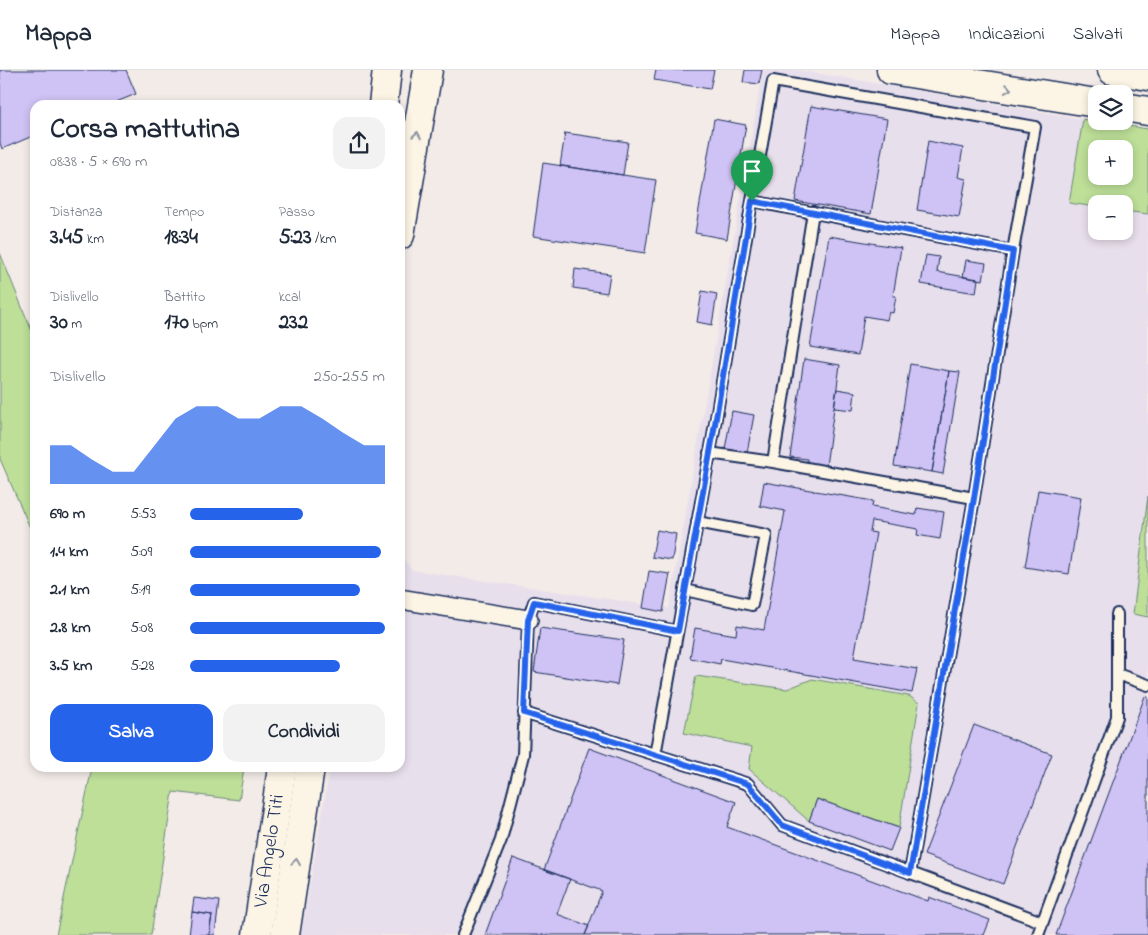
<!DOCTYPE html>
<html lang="it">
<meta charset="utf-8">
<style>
:root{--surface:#fff;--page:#f2f2f3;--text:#1f2937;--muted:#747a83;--line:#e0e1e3;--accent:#2563eb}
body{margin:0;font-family:"Indie Flower",sans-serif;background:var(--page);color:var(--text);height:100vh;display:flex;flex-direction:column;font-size:19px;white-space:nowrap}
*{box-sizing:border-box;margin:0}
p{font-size:16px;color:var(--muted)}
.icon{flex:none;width:28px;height:28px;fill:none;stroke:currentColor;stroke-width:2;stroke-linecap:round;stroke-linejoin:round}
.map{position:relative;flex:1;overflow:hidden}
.panel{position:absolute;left:30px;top:30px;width:375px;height:672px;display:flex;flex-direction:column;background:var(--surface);border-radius:15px;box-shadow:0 2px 8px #0003}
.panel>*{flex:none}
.tools{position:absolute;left:1088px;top:15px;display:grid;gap:10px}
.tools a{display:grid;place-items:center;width:45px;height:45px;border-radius:10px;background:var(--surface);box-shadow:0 2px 8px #0003;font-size:25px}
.pin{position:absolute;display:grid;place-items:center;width:42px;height:42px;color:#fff;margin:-51px -21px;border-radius:50% 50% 50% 0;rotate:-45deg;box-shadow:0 0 5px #0007}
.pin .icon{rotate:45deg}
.round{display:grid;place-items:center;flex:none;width:52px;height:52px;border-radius:15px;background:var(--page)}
.overview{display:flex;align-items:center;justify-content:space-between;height:85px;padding:0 20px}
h1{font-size:28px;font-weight:700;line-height:38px}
.metrics{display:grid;grid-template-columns:repeat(3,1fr);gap:8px;height:85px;padding:5px 20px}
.metrics div{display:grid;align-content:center}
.metrics b{font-size:21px;font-weight:700}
.metrics small{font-size:14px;font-weight:400}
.metrics p{font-size:14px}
.chart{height:140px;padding:10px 20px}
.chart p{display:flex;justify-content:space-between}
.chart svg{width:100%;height:90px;margin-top:5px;fill:var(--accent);opacity:.7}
.cta{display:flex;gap:10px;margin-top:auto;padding:10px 20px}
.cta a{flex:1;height:58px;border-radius:15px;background:var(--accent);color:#fff;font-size:20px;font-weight:700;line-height:58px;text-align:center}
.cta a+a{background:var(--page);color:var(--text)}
ul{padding:0 20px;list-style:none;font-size:16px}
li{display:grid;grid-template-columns:80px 60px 1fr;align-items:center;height:38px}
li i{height:12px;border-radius:6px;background:var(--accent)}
header{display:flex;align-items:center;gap:30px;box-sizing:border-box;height:70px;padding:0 25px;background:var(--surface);border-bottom:1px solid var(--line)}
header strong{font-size:24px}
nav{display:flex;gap:28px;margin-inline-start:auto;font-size:18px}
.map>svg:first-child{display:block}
</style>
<header>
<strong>Mappa</strong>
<nav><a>Mappa</a><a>Indicazioni</a><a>Salvati</a></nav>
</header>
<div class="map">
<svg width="1148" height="865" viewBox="0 0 1148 865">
<rect width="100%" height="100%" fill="#f3ebe8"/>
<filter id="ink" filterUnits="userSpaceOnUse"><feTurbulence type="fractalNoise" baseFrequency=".02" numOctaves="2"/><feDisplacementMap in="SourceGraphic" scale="10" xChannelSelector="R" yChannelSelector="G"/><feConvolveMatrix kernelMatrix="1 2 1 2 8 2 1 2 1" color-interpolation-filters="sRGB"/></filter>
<g filter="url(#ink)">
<path fill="#e8dfec" d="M763,0H798L1083,49L1069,133L1096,137V161H1124V141L1148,144V426L1133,544L1148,547V865H301L330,698H400V484L412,500L669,538Z"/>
<path fill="#bddf98" stroke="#6c877b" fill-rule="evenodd" d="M1083,49L1148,59V144L1124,141V134H1096V137L1069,133ZM1096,79H1124V106H1096Z
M0,183L35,269V469L0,389Z
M1148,426V547L1133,544Z
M696,606L787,619L812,609L909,626L919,633L899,758L817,729L809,751L749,699L752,677L684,663Z
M92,698H244L239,730L173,722L151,865H56Z"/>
<path fill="#cfc2f4" stroke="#1b2f5e" d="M0,0H126L136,24L109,35H35V65L2,79L0,73Z
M656,0H714L710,19L654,10Z
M745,0H762L759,14L743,12Z
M811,36L887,49L871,144L795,131Z
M714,49L746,55L727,169L695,163Z
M565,63L628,72L623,105L560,96Z
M928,71L963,78L958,107L966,109L959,147L917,140Z
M543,93L656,110L645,183L533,166Z
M829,166L901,178L893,226H896L893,243L889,242L887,250L864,246L858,285L810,277Z
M926,185L939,187L937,202L978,209L976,223L921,214Z
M966,190L986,193L983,210L963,207Z
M575,199L610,204L607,223L573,218Z
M702,221L717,224L712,255L697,252Z
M804,289L840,295L826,396L807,393V389L790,387Z
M910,294L949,301L932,402L894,396Z
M949,301L960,302L943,404L932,402Z
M837,319L855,322L853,340L834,338Z
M732,341L754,345L747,383L725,379Z
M764,412L873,431L872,437L916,445L917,438L944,442L940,469L917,465L918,459L872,451L870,462L876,463L854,588L917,599L912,623L721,589L720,594L690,588L695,558L736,565L737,555L764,560L785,441L760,436Z
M1038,420L1081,427L1069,504L1025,497Z
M657,460L676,464L672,490L652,487Z
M649,501L670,504L663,542L643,538Z
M540,558L624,570L617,615L534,602Z
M1145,626L1148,627V865H1056Z
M974,655L1052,684L1003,814L924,785Z
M589,678L736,732L727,757L928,831L929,827L990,850L984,865H585L602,821L544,800Z
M817,729L899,758L890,781L809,751Z
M513,788L570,809L557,844L589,856L585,865H485Z
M194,828L219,831L215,865H209L212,845L192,842Z
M192,842L212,845L209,865H189Z"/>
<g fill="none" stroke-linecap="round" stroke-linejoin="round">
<defs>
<path id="lane" d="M752,131L773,11L1035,57L1013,181
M709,383L773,392L974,428
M773,392L813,142
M685,520L752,535L766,465L697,452
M1117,604L1148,615
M524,643L748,714L782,755L1042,852
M655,685L713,366L752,131L1013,181L974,428L910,803
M463,865L501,770L523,685L528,550L534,532L677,561
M1038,865L1117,647V544"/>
<path id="street" d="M400,529L528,550"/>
<g id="secondary">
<path d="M891,0L1096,33"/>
<path d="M1112,0L1148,6"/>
<path d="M383,35L387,0"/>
<path d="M1124,37L1148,41"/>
<path d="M400,165L428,0"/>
<path id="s1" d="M257,865L282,698"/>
<path d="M285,865L310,698"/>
</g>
</defs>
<use href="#lane" stroke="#1b2f5e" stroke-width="14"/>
<use href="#street" stroke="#1b2f5e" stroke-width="22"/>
<use href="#secondary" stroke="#1b2f5e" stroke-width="31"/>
<use href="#lane" stroke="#fcf5e5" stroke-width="10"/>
<use href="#street" stroke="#fcf5e5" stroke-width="19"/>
<use href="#secondary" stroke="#fcf5e5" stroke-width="28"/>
</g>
<defs><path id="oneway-chevron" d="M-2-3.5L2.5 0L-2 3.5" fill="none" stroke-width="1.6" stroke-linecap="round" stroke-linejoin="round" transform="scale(1.25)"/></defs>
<g stroke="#8c92a2">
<use href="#oneway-chevron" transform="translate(1008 19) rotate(9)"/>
<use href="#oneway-chevron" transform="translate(417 65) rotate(-81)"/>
<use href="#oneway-chevron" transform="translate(296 792) rotate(-82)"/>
</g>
</g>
<g fill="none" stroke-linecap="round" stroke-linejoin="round" filter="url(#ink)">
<defs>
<path id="route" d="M752,131L1013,181L974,428L910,803L782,755L748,714L524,643L528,550L534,532L678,561L713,366Z"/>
</defs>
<use href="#route" stroke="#fff" stroke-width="10"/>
<use href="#route" stroke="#2563eb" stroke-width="6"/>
</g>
<g text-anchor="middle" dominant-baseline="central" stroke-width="4" stroke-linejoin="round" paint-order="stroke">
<g font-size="20" fill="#1b2f5e" stroke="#fcf5e5">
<text stroke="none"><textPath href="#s1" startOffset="85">Via Angelo Titi</textPath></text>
</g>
</g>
</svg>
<div class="tools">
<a><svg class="icon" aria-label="layers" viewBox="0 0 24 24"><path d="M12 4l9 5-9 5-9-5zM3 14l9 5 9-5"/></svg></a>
<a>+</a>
<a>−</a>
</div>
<div class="pin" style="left:752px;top:131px;background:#1e9e55"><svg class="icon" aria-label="arrive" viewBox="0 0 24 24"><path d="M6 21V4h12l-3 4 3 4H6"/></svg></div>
<section class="panel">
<div class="overview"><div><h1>Corsa mattutina</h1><p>08:38 · 5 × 690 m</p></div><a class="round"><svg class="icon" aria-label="share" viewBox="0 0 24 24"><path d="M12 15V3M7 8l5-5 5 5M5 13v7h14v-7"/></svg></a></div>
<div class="metrics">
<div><p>Distanza</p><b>3.45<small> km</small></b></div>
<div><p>Tempo</p><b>18:34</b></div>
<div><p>Passo</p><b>5:23<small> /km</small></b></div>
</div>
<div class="metrics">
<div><p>Dislivello</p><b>30<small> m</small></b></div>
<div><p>Battito</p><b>170<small> bpm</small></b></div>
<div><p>kcal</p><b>232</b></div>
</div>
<div class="chart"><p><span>Dislivello</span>250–255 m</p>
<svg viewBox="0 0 160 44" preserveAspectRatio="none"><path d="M0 44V25L10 25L20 32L30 38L40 38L50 25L60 12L70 6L80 6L90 12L100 12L110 6L120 6L130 12L140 19L150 25L160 25V44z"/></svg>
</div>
<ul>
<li><b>690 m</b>5:53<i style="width:58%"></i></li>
<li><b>1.4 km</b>5:09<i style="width:98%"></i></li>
<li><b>2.1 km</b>5:19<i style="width:87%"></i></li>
<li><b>2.8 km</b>5:08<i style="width:100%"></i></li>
<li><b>3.5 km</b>5:28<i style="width:77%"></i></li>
</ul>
<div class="cta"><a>Salva</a><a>Condividi</a></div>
</section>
</div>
